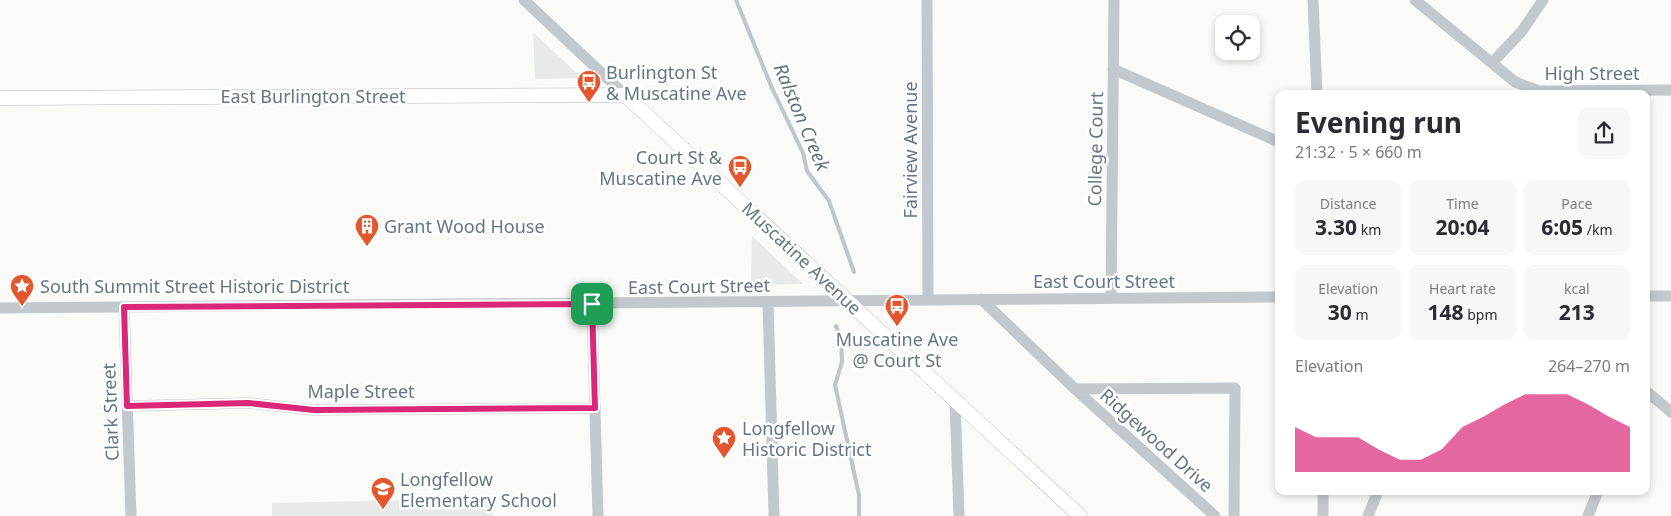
<!DOCTYPE html>
<meta charset="utf-8">
<style>
:root{--surface:#fff;--page:#f7f7f7;--text:#2b2b33;--muted:#7c7c81;--accent:#db2777}
body{margin:0;font-family:"Noto Sans",sans-serif;background:var(--page);color:var(--text);height:100vh;display:flex;flex-direction:column;font-size:19px;white-space:nowrap}
*{box-sizing:border-box;margin:0}
p{font-size:16px;color:var(--muted)}
.icon{flex:none;width:28px;height:28px;fill:none;stroke:currentColor;stroke-width:2;stroke-linecap:round;stroke-linejoin:round}
.map{position:relative;flex:1;overflow:hidden}
.details{position:absolute;left:1275px;top:90px;width:375px;height:405px;display:flex;flex-direction:column;background:var(--surface);border-radius:10px;box-shadow:0 2px 8px #0003}
.details>*{flex:none}
.controls{position:absolute;left:1215px;top:15px;display:grid;gap:10px}
.controls a{display:grid;place-items:center;width:45px;height:45px;border-radius:10px;background:var(--surface);box-shadow:0 2px 8px #0003;font-size:25px}
.pin{position:absolute;display:grid;place-items:center;width:42px;height:42px;color:#fff;margin:-21px;border-radius:10px;box-shadow:0 2px 8px #0006}
.round{display:grid;place-items:center;flex:none;width:52px;height:52px;border-radius:10px;background:var(--page)}
.summary{display:flex;align-items:center;justify-content:space-between;height:85px;padding:0 20px}
h1{font-size:28px;font-weight:700;line-height:38px}
.stats{display:grid;grid-template-columns:repeat(3,1fr);gap:8px;height:85px;padding:5px 20px}
.stats div{display:grid;align-content:center;border-radius:10px;background:var(--page);text-align:center}
.stats b{font-size:21px;font-weight:700}
.stats small{font-size:14px;font-weight:400}
.stats p{font-size:14px}
.chart{height:140px;padding:10px 20px}
.chart p{display:flex;justify-content:space-between}
.chart svg{width:100%;height:90px;margin-top:5px;fill:var(--accent);opacity:.7}
.map>svg:first-child{display:block}
</style>
<div class="map">
<svg width="1671" height="516" viewBox="0 0 1671 516">
<rect width="100%" height="100%" fill="#fafaf8"/>
<path fill="#e8e9e9" d="M533,32L582,78L535,79Z
M752,236L803,284L751,285Z
M493,498V516H272V503Z"/>
<g fill="none" stroke-linecap="round" stroke-linejoin="round">
<path stroke="#bbc7cb" stroke-width="4" d="M736,0L772,88L803,153L807,171L829,201L854,272
M836,326L841,339L842,362L835,385L859,495V516"/>
<defs>
<path id="major" d="M0,98L625,95L1080,516"/>
</defs>
<use href="#major" stroke="#b5babe" stroke-width="15"/>
<path stroke="#c3c8cc" stroke-width="11" d="M524,0L625,95
M927,0L928,299
M1313,0L1317,94
M1415,0L1515,82L1539,91L1671,90
M1492,63L1522,31L1543,0
M1113,69L1279,142
M1646,296H1671
M1111,298L1114,0
M981,299L1075,389L1235,388L1234,516
M768,302L774,516
M592,305L598,516
M124,307L131,516
M0,308L1279,297
M1075,389L1215,516
M1646,391L1671,412
M955,400L959,516
M127,406L248,403L313,410L595,408
M1323,491V516
M1368,516L1378,491
M1588,516L1598,491"/>
<use href="#major" stroke="#fff" stroke-width="14"/>
</g>
<g fill="none" stroke-linecap="round" stroke-linejoin="round">
<defs>
<path id="route" d="M592,304L595,408L314,410L248,403L127,406L124,307Z"/>
</defs>
<use href="#route" stroke="#fff" stroke-width="10"/>
<use href="#route" stroke="#db2777" stroke-width="6"/>
</g>
<defs>
<symbol id="bus-pin" viewBox="-11 -11 22 30"><path d="M0 17L-7.5 6A9.5 9.5 0 1 1 7.5 6Z" fill="#e4572e" stroke="#fff"/><path d="M-5-6H5V4H4V6H2V4H-2V6H-4V4H-5ZM-3.5-4V0h7V-4ZM-3.5 1.2v1.5H-2V1.2ZM2 1.2v1.5H3.5V1.2Z" fill="#fff"/></symbol>
<symbol id="building-pin" viewBox="-11 -11 22 30"><path d="M0 17L-7.5 6A9.5 9.5 0 1 1 7.5 6Z" fill="#e4572e" stroke="#fff"/><path d="M-4-6H4V6H1V3H-1V6H-4ZM-2.5-4.3h1.7v1.8h-1.7ZM.8-4.3h1.7v1.8H.8ZM-2.5-1h1.7V.8h-1.7ZM.8-1h1.7V.8H.8Z" fill="#fff"/></symbol>
<symbol id="sight-pin" viewBox="-11 -11 22 30"><path d="M0 17L-7.5 6A9.5 9.5 0 1 1 7.5 6Z" fill="#e4572e" stroke="#fff"/><path d="M0-6L1.8-2.2L6-1.7L2.9 1.2L3.7 5.4L0 3.3L-3.7 5.4L-2.9 1.2L-6-1.7L-1.8-2.2Z" fill="#fff"/></symbol>
<symbol id="school-pin" viewBox="-11 -11 22 30"><path d="M0 17L-7.5 6A9.5 9.5 0 1 1 7.5 6Z" fill="#e4572e" stroke="#fff"/><path d="M0-5L7-2L0 1L-7-2ZM-4 1L0 2.5L4 1V4Q0 6-4 4Z" fill="#fff"/></symbol>
</defs>
<g fill-rule="evenodd">
<use href="#bus-pin" x="575" y="68" width="28" height="38"/>
<use href="#bus-pin" x="726" y="153" width="28" height="38"/>
<use href="#building-pin" x="353" y="212" width="28" height="38"/>
<use href="#sight-pin" x="8" y="272" width="28" height="38"/>
<use href="#bus-pin" x="883" y="292" width="28" height="38"/>
<use href="#sight-pin" x="710" y="424" width="28" height="38"/>
<use href="#school-pin" x="369" y="475" width="28" height="38"/>
</g>
<g text-anchor="middle" dominant-baseline="central" stroke-width="5" stroke-linejoin="round" paint-order="stroke">
<g font-size="18" fill="#657683" stroke="#fff" text-anchor="start">
<text x="606" y="72">Burlington St<tspan x="606" dy="21">&amp; Muscatine Ave</tspan></text>
<text x="722" y="157" text-anchor="end">Court St &amp;<tspan x="722" dy="21">Muscatine Ave</tspan></text>
<text x="384" y="226">Grant Wood House</text>
<text x="40" y="286">South Summit Street Historic District</text>
<text x="897" y="339" text-anchor="middle">Muscatine Ave<tspan x="897" dy="21">@ Court St</tspan></text>
<text x="742" y="428">Longfellow<tspan x="742" dy="21">Historic District</tspan></text>
<text x="400" y="479">Longfellow<tspan x="400" dy="21">Elementary School</tspan></text>
</g>
<g font-size="18" fill="#657683" stroke="#fff">
<text x="1592" y="73">High Street</text>
<text x="313" y="96">East Burlington Street</text>
<text transform="translate(1095 149) rotate(-89)">College Court</text>
<text transform="translate(910 150) rotate(-90)">Fairview Avenue</text>
<text transform="translate(802 258) rotate(43)">Muscatine Avenue</text>
<text x="1104" y="281">East Court Street</text>
<text transform="translate(699 286) rotate(-1)">East Court Street</text>
<text x="361" y="391">Maple Street</text>
<text transform="translate(110 412) rotate(-92)">Clark Street</text>
<text transform="translate(1157 440) rotate(42)">Ridgewood Drive</text>
</g>
<g font-size="19" font-style="italic" fill="#60757c" stroke="#fff">
<text transform="translate(802 117) rotate(67)">Ralston Creek</text>
</g>
</g>
</svg>
<div class="controls">
<a><svg class="icon" aria-label="locate" viewBox="0 0 24 24"><circle cx="12" cy="12" r="6"/><path d="M12 2v4M12 18v4M2 12h4M18 12h4"/></svg></a>
</div>
<div class="pin" style="left:592px;top:304px;background:#1e9e55"><svg class="icon" aria-label="arrive" viewBox="0 0 24 24"><path d="M6 21V4h12l-3 4 3 4H6"/></svg></div>
<section class="details">
<div class="summary"><div><h1>Evening run</h1><p>21:32 · 5 × 660 m</p></div><a class="round"><svg class="icon" aria-label="share" viewBox="0 0 24 24"><path d="M12 15V3M7 8l5-5 5 5M5 13v7h14v-7"/></svg></a></div>
<div class="stats">
<div><p>Distance</p><b>3.30<small> km</small></b></div>
<div><p>Time</p><b>20:04</b></div>
<div><p>Pace</p><b>6:05<small> /km</small></b></div>
</div>
<div class="stats">
<div><p>Elevation</p><b>30<small> m</small></b></div>
<div><p>Heart rate</p><b>148<small> bpm</small></b></div>
<div><p>kcal</p><b>213</b></div>
</div>
<div class="chart"><p><span>Elevation</span>264–270 m</p>
<svg viewBox="0 0 160 44" preserveAspectRatio="none"><path d="M0 44V22L10 27L20 27L30 27L40 33L50 38L60 38L70 33L80 22L90 17L100 11L110 6L120 6L130 6L140 11L150 17L160 22V44z"/></svg>
</div>
</section>
</div>
